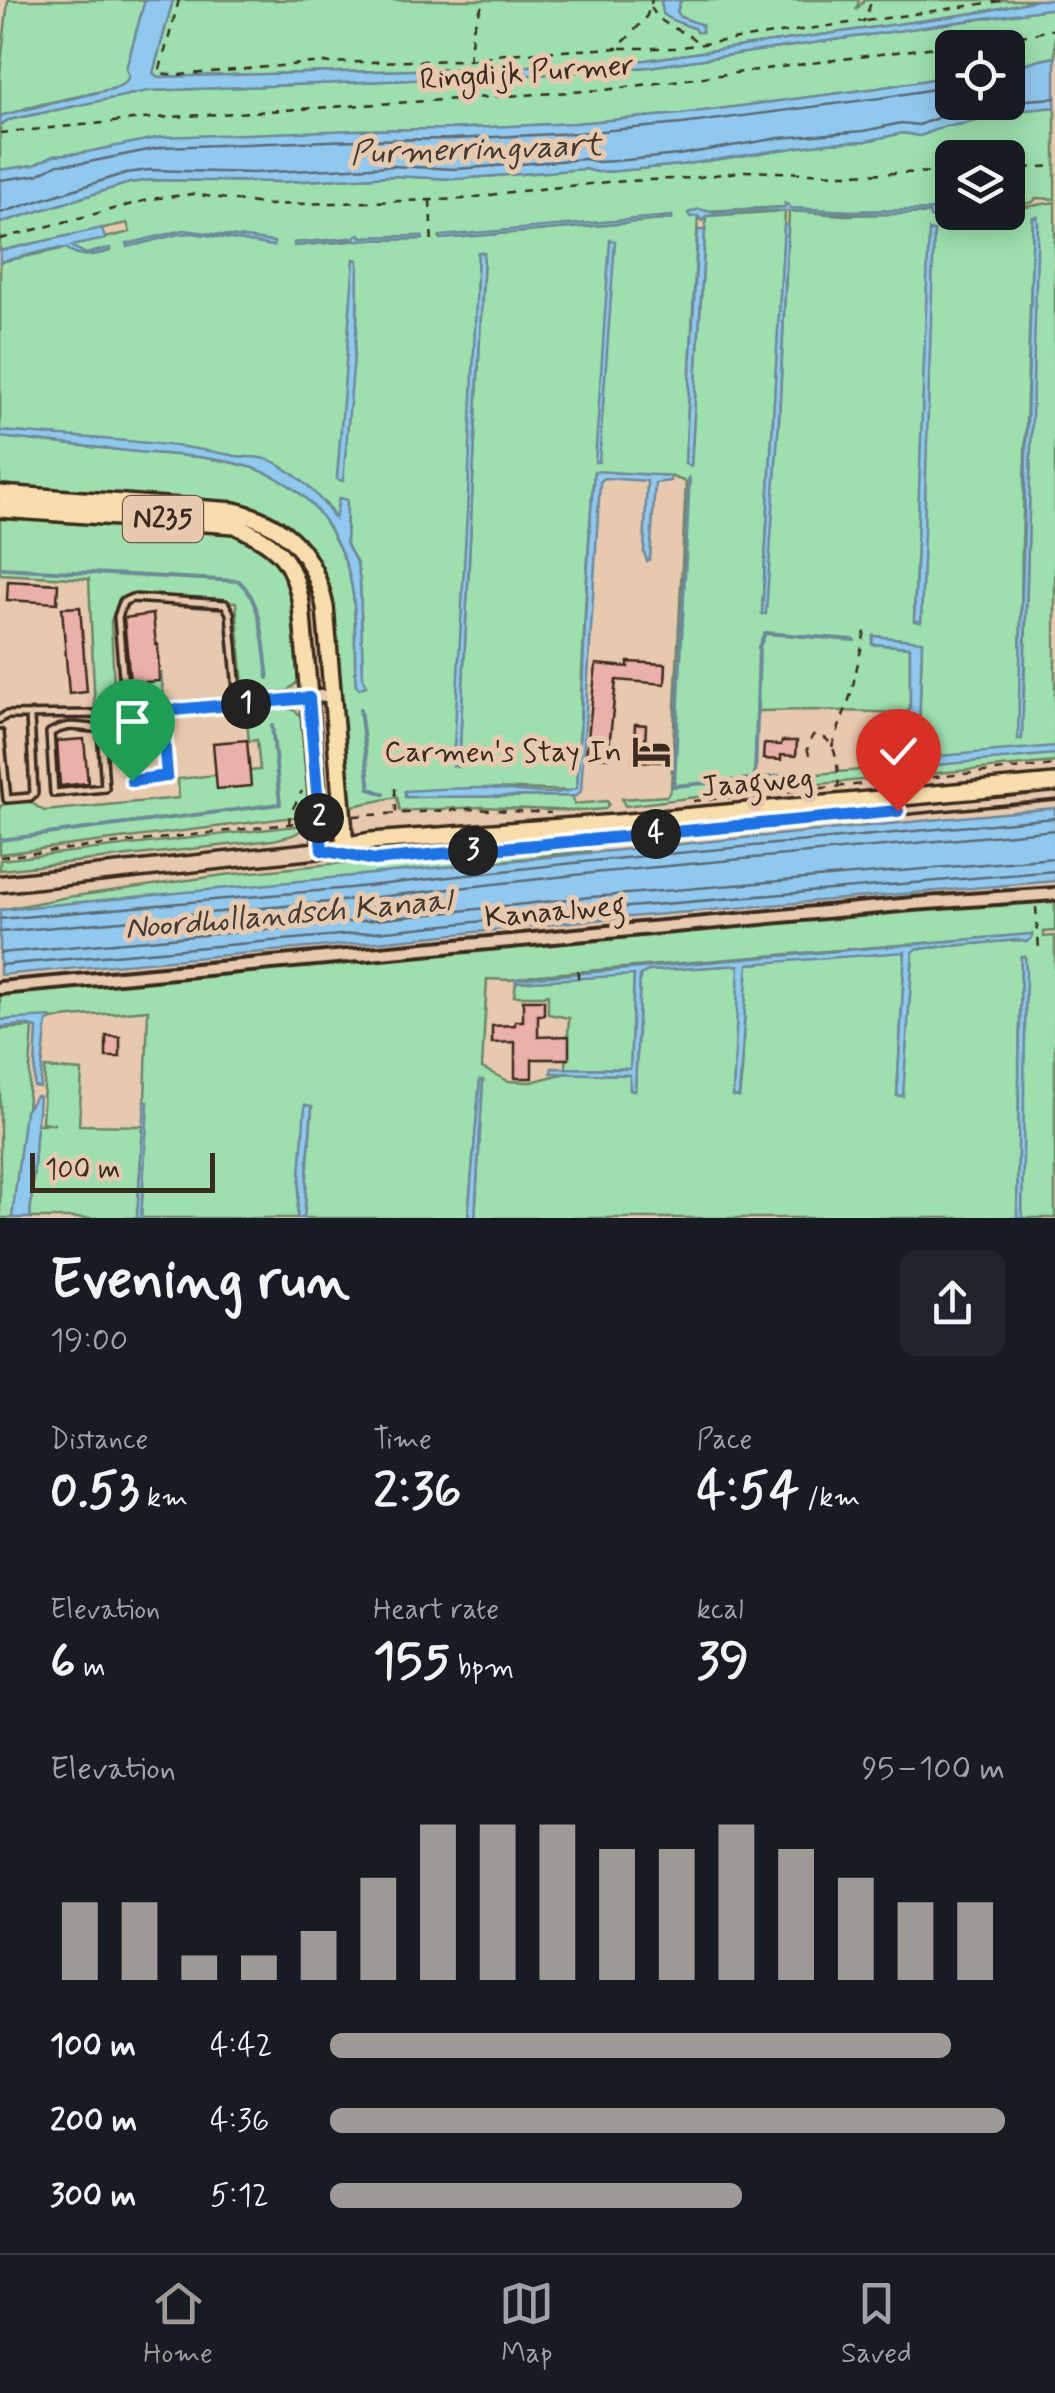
<!DOCTYPE html>
<meta charset="utf-8">
<style>
:root{--surface:#171b24;--page:#20242c;--text:#f1f3f6;--muted:#9ea1a6;--line:#363941;--accent:#9f9995}
body{margin:0;font-family:Mynerve,sans-serif;background:var(--page);color:var(--text);height:100vh;display:flex;flex-direction:column;font-size:38px;white-space:nowrap}
*{box-sizing:border-box;margin:0}
p{font-size:32px;color:var(--muted)}
.icon{flex:none;width:55px;height:55px;fill:none;stroke:currentColor;stroke-width:2;stroke-linecap:round;stroke-linejoin:round}
.map{position:relative;height:1218px;overflow:hidden}
.details{display:flex;flex-direction:column;background:var(--surface);flex:1}
.details>*{flex:none}
.fabs{position:absolute;left:935px;top:30px;display:grid;gap:20px}
.fabs a{display:grid;place-items:center;width:90px;height:90px;border-radius:15px;background:var(--surface);box-shadow:0 5px 25px #0003;font-size:50px}
.scale{position:absolute;left:30px;bottom:25px;width:185px;box-sizing:border-box;padding-left:10px;border:5px solid #3b2a1e;border-top:0;font-size:28px;line-height:35px;white-space:nowrap;color:#3b2a1e;-webkit-text-stroke:8px #e7c9ad;paint-order:stroke}
.pin{position:absolute;display:grid;place-items:center;width:85px;height:85px;color:#fff;margin:-102px -42px;border-radius:50% 50% 50% 0;rotate:-45deg;box-shadow:0 0 10px #0007}
.pin .icon{rotate:45deg}
.km{position:absolute;width:50px;height:50px;margin:-25px;border-radius:50%;background:#222;color:#fff;font-size:28px;line-height:50px;text-align:center}
.round{display:grid;place-items:center;flex:none;width:105px;height:105px;border-radius:15px;background:var(--page)}
.overview{display:flex;align-items:center;justify-content:space-between;height:170px;padding:0 50px}
h1{font-size:55px;font-weight:700;line-height:75px}
.metrics{display:grid;grid-template-columns:repeat(3,1fr);gap:15px;height:170px;padding:10px 50px}
.metrics div{display:grid;align-content:center}
.metrics b{font-size:50px;font-weight:700}
.metrics small{font-size:28px;font-weight:400}
.metrics p{font-size:28px}
.chart{height:280px;padding:20px 50px}
.chart p{display:flex;justify-content:space-between}
.chart svg{width:100%;height:180px;margin-top:10px;stroke:var(--accent);stroke-width:6}
ul{padding:0 50px;list-style:none;font-size:32px}
li{display:grid;grid-template-columns:160px 120px 1fr;align-items:center;height:75px}
li i{height:25px;border-radius:12px;background:var(--accent)}
.dock{display:flex;justify-content:space-around;align-items:center;height:140px;border-top:2px solid var(--line);background:var(--surface);font-size:28px;color:var(--muted)}
.dock a{display:grid;justify-items:center;gap:5px}
.dock .active{color:var(--accent)}
.map>svg:first-child{display:block}
</style>
<div class="map">
<svg width="1055" height="1218" viewBox="0 0 1055 1218">
<rect width="100%" height="100%" fill="#e7c9ad"/>
<filter id="ink" filterUnits="userSpaceOnUse"><feTurbulence type="fractalNoise" baseFrequency=".01" numOctaves="2"/><feDisplacementMap in="SourceGraphic" scale="20" xChannelSelector="R" yChannelSelector="G"/><feConvolveMatrix kernelMatrix="1 2 1 2 8 2 1 2 1" color-interpolation-filters="sRGB"/></filter>
<g filter="url(#ink)">
<path fill="#9ce1ad" stroke="#6c8666" stroke-width="2.5" fill-rule="evenodd" d="M8,0H145L126,69L129,76L126,82L116,88L29,107L0,118V73Z
M173,0H661C662,18 679,23 694,28L697,32H702V25L680,17L677,11L681,0H859L856,10L865,0H1037L982,12L646,60L490,68L158,77L153,73Z
M1055,8V57L1008,67V48H952V76L878,88L681,114L576,123L450,129L357,130L55,155L34,165L0,170V125L8,120L147,91L551,74L648,67Z
M1055,107V199L1036,198L1033,202L1008,208V158H952V210L849,211L789,208L785,204V207L706,211L698,216L685,463L691,465L706,216L785,211L762,613L779,419L789,211L844,215L1008,212V210L1055,202V747L918,758L922,642L874,636L873,644L910,647V709L906,713L811,710L758,711L754,780L912,765L915,767L1055,753V762L744,791L625,806L622,799L667,796L671,789L686,482L670,476L594,472C585,577 582,683 577,788L572,791L489,788L405,792L406,797L573,796L574,804L607,801L609,804L605,809L581,811L481,807L400,811L397,797L348,807L323,585L270,518L0,487V437C46,442 92,447 138,452C210,458 288,457 329,528C336,541 344,555 348,570C359,607 353,647 356,685L363,679L360,582L357,564L346,543L347,500L339,498L336,520L326,504L262,458H246L183,447L0,431V262L66,248C82,259 91,255 109,249L86,254L70,246L130,232L127,223L0,251V223L129,183L151,180L284,182L391,176L456,179L585,169L597,172L617,171L680,165L826,143L866,141L903,133L920,136L945,126L963,124L1015,111ZM672,216V219L441,239L440,237ZM1037,217L1024,693L1019,739L1022,546L1033,218ZM930,230L921,621L920,622L914,620ZM421,236L422,239L361,240L295,246V243L361,237ZM478,253L484,254L459,766ZM358,261L357,322L342,480L337,478Z
M0,513L233,530C302,556 295,609 301,671L299,681L287,691L244,697L236,602L120,597L111,621L115,710L95,711L89,579L0,574Z
M161,672L163,693L131,696L129,675Z
M283,707C295,709 300,713 304,723L310,815L0,854V806L24,798L44,811L179,798L178,779L260,770L257,740L249,741L246,712Z
M305,825C300,836 284,837 273,840L0,870V860Z
M591,851L349,878L0,910L68,897L224,875L331,864Z
M1055,899V931L1044,932V937L1055,936V1218H1022L1024,956L1021,957L1017,1218H475L483,1081L480,1080L468,1218H304L312,1107L306,1105L297,1218H141L148,1103L145,1102L148,1010L51,1019L0,1020V984L449,953L626,935ZM1031,934L1026,942L1017,940L916,949L913,952L902,1096L897,1095L905,952L899,950L747,964L742,1071L739,1097L733,1096L740,965L648,971L640,975L635,1090H630V1075L566,1073L531,1082L508,1081L482,1068L487,979L510,980L539,975Z
M631,974L634,975L631,1069L566,1068L569,1018L548,1014V994L543,996H514L516,982Z
M33,1027L19,1218H0V1029Z
M45,1068L82,1071L79,1125L143,1126L137,1218H30L37,1124H55L42,1122Z"/>
<path fill="#90c9ef" stroke="#6e899b" stroke-width="2.5" d="M145,0H173L153,73L158,77L490,68L646,60L982,12L1037,0H1055V8L648,67L551,74L147,91L8,120L0,125V118L3,115L116,88L126,82L129,76L126,69Z
M661,0H681L677,11L680,17L702,25V32H696L694,28L672,20L663,14Z
M1055,57V107L1015,111L963,124L945,126L920,136L903,133L866,141L826,143L680,165L617,171L597,172L585,169L456,179L391,176L284,182L151,180L129,183L0,223V170L34,165L54,155L82,153L161,137L357,130L450,129L576,123L681,114L878,88L952,76V102H1008V67Z
M785,204L789,205L790,208L849,211L952,210V212L955,213L934,214L933,217H930L929,213C881,215 834,213 786,211C759,209 732,214 706,216L702,221L698,216L690,217L688,213L699,209L711,212L785,207Z
M672,216V219L441,239L440,236Z
M1033,217H1037L1038,221L1022,739H1018L1019,696Z
M784,225H788L779,419L766,614H762Z
M102,228L105,239L71,246L86,254L110,248V251C92,256 82,259 66,248L53,249L0,262V251Z
M184,230L274,242V246L193,233L179,234L128,247L127,244Z
M698,230H705L691,466L685,464Z
M929,230L934,231L921,622L914,621Z
M360,234L361,237L422,236L423,239L361,240L294,246V243L355,238L356,235Z
M610,240L615,241L599,462H595Z
M478,252L484,253L459,767L453,766L468,494Z
M354,259L358,260L357,322L343,481L337,479Z
M0,431C78,438 159,440 236,456C249,458 262,456 274,462C299,475 320,496 335,519L339,498L347,500L346,543L357,564L360,582L363,679L366,686L359,689L356,685C353,647 359,607 348,570C344,556 336,541 329,528C288,457 210,458 138,452C92,447 46,442 0,437Z
M594,471L670,476V481L655,483L650,559L647,561L644,552L647,481L604,478L600,482L581,791L576,796L405,797V791C431,789 457,788 484,788C509,788 556,799 577,788C584,682 585,577 594,471Z
M873,636L922,641L918,758L1055,746V754L914,767L912,765L909,753L910,717L906,713L910,709V647L872,644Z
M1055,808V881L582,921L387,941L0,975V910C352,878 703,840 1055,808Z
M1032,934V938L1027,942L1017,940L916,949L913,952L903,1096H897L905,952L748,964L739,1097L733,1096L739,965L648,971L640,975L635,1091L630,1090V1075L551,1073L552,1068L630,1069L634,975L516,982L515,979Z
M1021,956H1025L1026,970L1022,1218H1017Z
M51,1017V1020L47,1021L40,1087L34,1086L37,1028L25,1025L0,1027V1020Z
M480,1080H483L475,1218H468Z
M36,1096H39L30,1218H12L25,1111Z
M145,1102H148L141,1218H137Z
M305,1105L312,1106L304,1218H297Z"/>
<g fill="none" stroke-linecap="round" stroke-linejoin="round">
<path stroke="#5d6a72" stroke-width="2.5" d="M0,180L37,175L58,164L84,163L163,147L357,140L451,139L577,133L682,124L880,98L952,86
M0,213L126,173L149,170L252,173L391,166L456,169L585,159L598,162L616,161L678,155L779,138L864,131L901,123L919,125L942,116L961,114L1013,101L1055,98
M0,919L350,888L592,861L1055,818
M0,932L351,900L593,873L1055,830
M0,953L385,919L580,898L1055,858
M0,965L386,931L581,911L1055,871"/>
<path stroke="#6e899b" stroke-width="4" d="M689,478L674,786L795,775
M0,568L239,581C264,604 263,646 268,678
M360,709L370,789L384,794
M755,778L759,647L765,633L854,640
M0,840L280,804L272,725"/>
</g>
<path fill="#ebb0a9" stroke="#3b2a1e" stroke-width="2.5" d="M8,581L58,584L57,603L7,600Z
M80,607L87,692L69,694L62,608Z
M153,614L156,645H158L159,681L130,683L124,618Z
M628,662L666,664L665,684L616,680L608,758L586,756L596,664L628,667Z
M635,724L646,725L645,745L662,746L661,762L633,761Z
M84,739L88,783L60,786L57,741Z
M247,740L251,786L217,789L213,743Z
M782,741H797L796,756L781,755V760L763,759L764,744L781,745Z
M523,1000H544V1015H538V1037L569,1036V1059H532V1078H515V1042L492,1043V1026L515,1025V1021H523Z
M106,1036L120,1037V1057H106Z"/>
<g fill="none" stroke-linecap="round" stroke-linejoin="round">
<defs>
<path id="service" d="M162,711L167,776L132,781L118,617L123,602L132,598L225,604L230,613L238,701
M0,719L6,715L100,714L105,788L54,793L50,733C72,721 78,729 100,728
M0,733L7,799L30,797L34,793L30,717
M342,853L375,861L1055,796"/>
<path id="minor" d="M100,714H126L332,695
M0,988L912,904L1055,894"/>
<path id="secondary" d="M0,884L322,850"/>
<path id="primary" d="M0,494L234,511C287,524 314,553 325,607L345,845
M0,509L235,525C276,545 293,557 301,604L322,850L371,841L617,823L1055,783"/>
</defs>
<use href="#service" stroke="#3b2a1e" stroke-width="12"/>
<use href="#minor" stroke="#3b2a1e" stroke-width="18"/>
<use href="#secondary" stroke="#3b2a1e" stroke-width="21"/>
<use href="#primary" stroke="#3b2a1e" stroke-width="22"/>
<path stroke="#3b2a1e" stroke-width="2.5" stroke-dasharray="8 8" stroke-linecap="butt" d="M179,0L159,73L178,75L313,63L469,60L504,54L618,48L646,18L652,0
M651,7C661,28 683,28 698,43
M866,21L1008,0
M620,48H675L864,21L872,0
M469,60L473,28L484,0
M0,133L154,118L604,90L1027,35L1055,29
M1008,169L1055,166
M430,200L432,247
M0,239L151,199L192,194L269,205L463,199L511,192L609,182L692,178L745,171L842,174L952,172
M832,747L851,694L866,627
M809,755L807,747L813,735C840,735 837,771 839,791
M395,788L396,812
M693,801L1055,765
M354,816L471,809L551,813
M289,824L290,814L302,791
M0,857L306,822
M1036,907L1039,950
M578,970V978"/>
<use href="#service" stroke="#e7c9ad" stroke-width="5"/>
<use href="#minor" stroke="#e7c9ad" stroke-width="10"/>
<use href="#secondary" stroke="#e7c9ad" stroke-width="14"/>
<use href="#primary" stroke="#f8deab" stroke-width="15"/>
</g>
</g>
<g fill="none" stroke-linecap="round" stroke-linejoin="round" filter="url(#ink)">
<defs>
<path id="route" d="M132,781L167,776L162,711L309,698L322,850L375,860L898,811"/>
</defs>
<use href="#route" stroke="#fff" stroke-width="20"/>
<use href="#route" stroke="#1a73e8" stroke-width="12"/>
</g>
<defs>
<symbol id="hotel-bare" viewBox="-9 -9 18 18"><path d="M-6-4.5h1.5V1H6V5H4.5V3h-9V5H-6ZM-4 0a1.8 1.8 0 1 1 3.6 0ZM.5 0V-2.5h3Q6-2.5 6 0Z" fill="#3b2a1e" stroke="#e7c9ad" stroke-width="2.5" paint-order="stroke"/></symbol>
</defs>
<g fill-rule="evenodd">
<use href="#hotel-bare" x="624" y="724" width="55" height="55"/>
</g>
<g text-anchor="middle" dominant-baseline="central" stroke-width="10" stroke-linejoin="round" paint-order="stroke">
<rect fill="#e7c9ad" stroke="#6f5a49" stroke-width="2.5" x="123" y="496" width="80" height="46" rx="8"/>
<g font-size="28" font-weight="bold" fill="#3b2a1e">
<text x="163" y="519">N235</text>
</g>
<g font-size="30" fill="#3b2a1e" stroke="#e7c9ad">
<text transform="translate(527 73) rotate(-4)">Ringdijk Purmer</text>
<text transform="translate(757 783) rotate(-5)">Jaagweg</text>
<text transform="translate(555 912) rotate(-5)">Kanaalweg</text>
</g>
<g font-size="30" fill="#3b2a1e" stroke="#e7c9ad" text-anchor="end">
<text x="622" y="752">Carmen's Stay In</text>
</g>
<g font-size="32" font-style="italic" fill="#443a33" stroke="#e7c9ad">
<text transform="translate(476 150) rotate(-2)">Purmerringvaart</text>
<text transform="translate(288 915) rotate(-5)">Noordhollandsch Kanaal</text>
</g>
</g>
</svg>
<div class="fabs">
<a><svg class="icon" aria-label="locate" viewBox="0 0 24 24"><circle cx="12" cy="12" r="6"/><path d="M12 2v4M12 18v4M2 12h4M18 12h4"/></svg></a>
<a><svg class="icon" aria-label="layers" viewBox="0 0 24 24"><path d="M12 4l9 5-9 5-9-5zM3 14l9 5 9-5"/></svg></a>
</div>
<div class="scale">100 m</div>
<div class="pin" style="left:132px;top:781px;background:#1e9e55"><svg class="icon" aria-label="arrive" viewBox="0 0 24 24"><path d="M6 21V4h12l-3 4 3 4H6"/></svg></div>
<div class="pin" style="left:898px;top:811px;background:#d93025"><svg class="icon" aria-label="check" viewBox="0 0 24 24"><path d="M5 12l5 5 9-10"/></svg></div>
<b class="km" style="left:246px;top:704px">1</b>
<b class="km" style="left:319px;top:818px">2</b>
<b class="km" style="left:473px;top:851px">3</b>
<b class="km" style="left:656px;top:834px">4</b>
</div>
<section class="details">
<div class="overview"><div><h1>Evening run</h1><p>19:00</p></div><a class="round"><svg class="icon" aria-label="share" viewBox="0 0 24 24"><path d="M12 15V3M7 8l5-5 5 5M5 13v7h14v-7"/></svg></a></div>
<div class="metrics">
<div><p>Distance</p><b>0.53<small> km</small></b></div>
<div><p>Time</p><b>2:36</b></div>
<div><p>Pace</p><b>4:54<small> /km</small></b></div>
</div>
<div class="metrics">
<div><p>Elevation</p><b>6<small> m</small></b></div>
<div><p>Heart rate</p><b>155<small> bpm</small></b></div>
<div><p>kcal</p><b>39</b></div>
</div>
<div class="chart"><p><span>Elevation</span>95–100 m</p>
<svg viewBox="0 0 160 44" preserveAspectRatio="none"><path d="M5 44V25M15 44V25M25 44V38M35 44V38M45 44V32M55 44V19M65 44V6M75 44V6M85 44V6M95 44V12M105 44V12M115 44V6M125 44V12M135 44V19M145 44V25M155 44V25"/></svg>
</div>
<ul>
<li><b>100 m</b>4:42<i style="width:92%"></i></li>
<li><b>200 m</b>4:36<i style="width:100%"></i></li>
<li><b>300 m</b>5:12<i style="width:61%"></i></li>
</ul>
</section>
<nav class="dock">
<a class="active"><svg class="icon" aria-label="home" viewBox="0 0 24 24"><path d="M3 11l9-7 9 7M6 9v11h12V9"/></svg>Home</a>
<a><svg class="icon" aria-label="map" viewBox="0 0 24 24"><path d="M3 6l6-2 6 2 6-2v14l-6 2-6-2-6 2zM9 4v14M15 6v14"/></svg>Map</a>
<a><svg class="icon" aria-label="saved" viewBox="0 0 24 24"><path d="M7 4h10v16l-5-4-5 4z"/></svg>Saved</a>
</nav>
